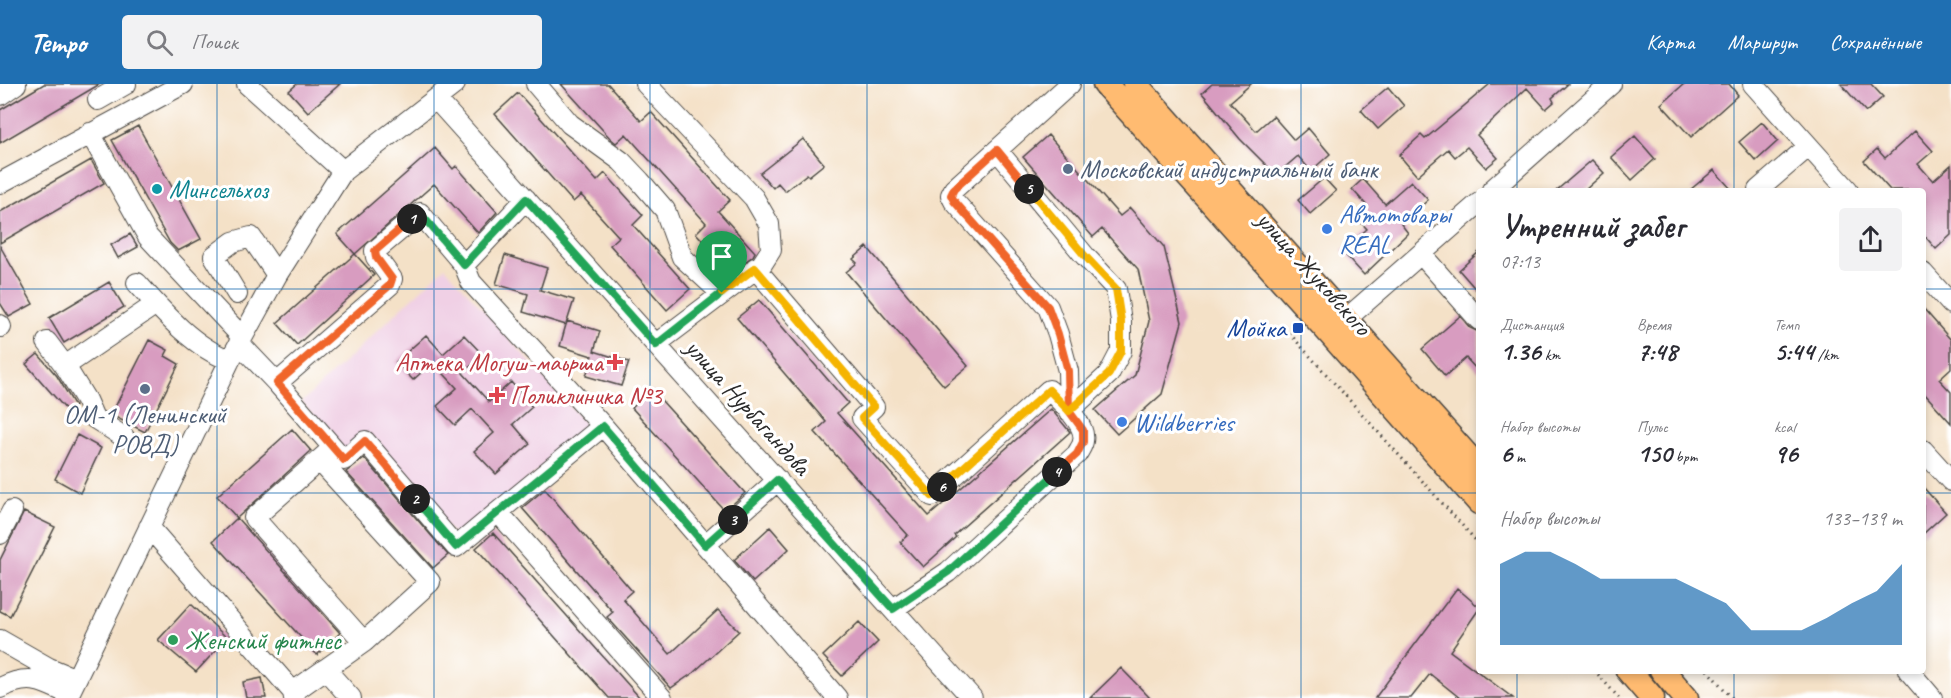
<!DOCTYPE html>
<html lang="ru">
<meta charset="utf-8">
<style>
:root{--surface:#fff;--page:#f2f2f3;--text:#2b2b33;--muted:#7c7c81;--accent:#1f6fb2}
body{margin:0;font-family:Caveat,sans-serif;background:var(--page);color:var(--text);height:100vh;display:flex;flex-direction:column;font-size:22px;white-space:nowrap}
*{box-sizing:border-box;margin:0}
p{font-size:20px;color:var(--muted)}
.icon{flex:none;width:33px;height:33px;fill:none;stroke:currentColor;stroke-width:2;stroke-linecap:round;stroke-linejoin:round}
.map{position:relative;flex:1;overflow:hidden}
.panel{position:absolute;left:1476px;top:104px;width:450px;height:486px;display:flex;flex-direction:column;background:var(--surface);border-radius:6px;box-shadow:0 3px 9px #0003}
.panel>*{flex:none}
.pin{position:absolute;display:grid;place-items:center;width:51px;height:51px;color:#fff;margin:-62px -26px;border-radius:50% 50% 50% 0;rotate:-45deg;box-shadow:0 0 6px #0007}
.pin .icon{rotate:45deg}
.km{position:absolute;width:30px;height:30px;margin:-15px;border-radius:50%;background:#222;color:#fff;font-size:16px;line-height:30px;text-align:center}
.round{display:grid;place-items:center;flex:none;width:63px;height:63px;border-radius:6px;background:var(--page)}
.head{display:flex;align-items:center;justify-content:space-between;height:102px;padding:0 24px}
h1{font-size:33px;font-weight:800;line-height:45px}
.stats{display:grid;grid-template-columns:repeat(3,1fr);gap:9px;height:102px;padding:6px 24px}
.stats div{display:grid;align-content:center}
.stats b{font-size:26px;font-weight:800}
.stats small{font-size:16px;font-weight:400}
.stats p{font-size:16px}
.chart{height:168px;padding:12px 24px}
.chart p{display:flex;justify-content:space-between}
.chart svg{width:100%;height:108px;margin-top:6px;fill:var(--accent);opacity:.7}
header{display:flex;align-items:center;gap:36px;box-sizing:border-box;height:84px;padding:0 30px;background:var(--accent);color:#fff}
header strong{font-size:28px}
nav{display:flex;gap:33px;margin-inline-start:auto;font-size:21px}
.search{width:420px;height:54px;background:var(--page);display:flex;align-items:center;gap:15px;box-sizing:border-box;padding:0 21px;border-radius:6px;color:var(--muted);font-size:22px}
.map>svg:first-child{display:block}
</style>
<header>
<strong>Tempo</strong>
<div class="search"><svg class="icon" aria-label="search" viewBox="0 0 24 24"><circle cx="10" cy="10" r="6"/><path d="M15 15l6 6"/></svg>Поиск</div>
<nav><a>Карта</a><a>Маршрут</a><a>Сохранённые</a></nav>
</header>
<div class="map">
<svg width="1951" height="614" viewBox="0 0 1951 614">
<rect width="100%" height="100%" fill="#fff"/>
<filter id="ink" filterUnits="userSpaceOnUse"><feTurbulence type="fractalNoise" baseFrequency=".0167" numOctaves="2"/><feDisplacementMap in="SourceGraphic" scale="12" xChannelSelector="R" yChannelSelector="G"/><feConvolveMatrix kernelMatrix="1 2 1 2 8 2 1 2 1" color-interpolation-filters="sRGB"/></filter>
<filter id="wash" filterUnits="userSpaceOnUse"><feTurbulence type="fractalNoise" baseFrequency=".008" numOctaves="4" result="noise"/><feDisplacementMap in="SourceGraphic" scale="24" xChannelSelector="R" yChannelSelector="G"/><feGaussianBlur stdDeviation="1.35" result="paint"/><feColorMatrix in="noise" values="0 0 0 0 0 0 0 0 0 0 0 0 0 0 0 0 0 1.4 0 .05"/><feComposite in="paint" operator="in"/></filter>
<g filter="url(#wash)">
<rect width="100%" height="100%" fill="#f4e1c7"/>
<path fill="#f0d0e5" d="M445,183L587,341L584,349L457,454L366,350L346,368L302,318Z"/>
<g id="blocks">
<path fill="#d89cc0" d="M44,0H100L0,59V26Z
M297,0H340L308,28L289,7Z
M561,0H608L641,37L651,28L730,116L718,127L755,168L753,172L731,188L696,149L706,139L626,50L616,59L610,54Z
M1212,0H1251L1230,18L1256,47L1273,32L1294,56L1308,44L1330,70L1311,87L1298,72L1276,91L1240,55L1202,9Z
M1490,0H1568L1552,14L1554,18L1546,25L1527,4L1477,51L1498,74L1486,84L1467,63L1455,73L1448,65L1417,92L1399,71L1421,51L1425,55Z
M1684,0H1729L1738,11L1691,53L1661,20Z
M1841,0H1871L1883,13L1866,28Z
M1388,3L1404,22L1378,45L1361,26Z
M518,9L597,97L605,89L643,131L633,141L690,205L667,226L610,161L619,153L581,111L573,118L495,30Z
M1762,38L1778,57L1756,77L1739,58Z
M138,42L201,155L178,167L170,159L112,56Z
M1915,47L1933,67L1918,80L1933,97L1951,81V151L1936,165L1923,150V106H1890L1864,77L1877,65L1885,74Z
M1048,51L1120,132L1130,124L1164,163L1182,238L1162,310L1117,350L1095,326L1135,291L1149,237L1138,185L1102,145L1093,153L1023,73Z
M1635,52L1655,75L1632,96L1611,73Z
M803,55L824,80L809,92L807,90L785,107L778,99L773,104L760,89Z
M435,64L453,85L456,82L497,128L478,149L434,100L355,170L337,150Z
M91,76L104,99L0,159V128Z
M1592,76L1604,89L1585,106H1557Z
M1714,86L1732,106H1690Z
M1324,94L1336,107L1310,130L1298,116Z
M1363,95L1385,120L1411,97L1428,116L1401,140L1408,149L1364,191L1342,167L1367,145L1356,133L1368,123L1352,105Z
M130,150L138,163L118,174L111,161Z
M0,162L33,220L9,233L0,219Z
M867,163L968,282L944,302L846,188L857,179L853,175Z
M1479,168V209L1459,186Z
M355,170L374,191L297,261L277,239Z
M505,171L547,184L540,206L574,216L566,241L523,228L528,210L496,200Z
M109,198L124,223L64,259L49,234Z
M759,216L848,319L837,329L929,432L1051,325L1070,348L954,451L956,453L923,483L900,458L908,451L815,348L826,338L737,234Z
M1923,224L1951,256V284L1939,295L1951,308V339L1923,308Z
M1460,232L1470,244L1479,248V288L1466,274L1445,292L1422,265Z
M567,237L600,247L594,267L629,278L621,302L586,292L592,272L560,262Z
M426,251L443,270L464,251L483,271L463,289L489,318L511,298L532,323L513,340L530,360L496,390L474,367L494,349L472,325L455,341L437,322L457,304L433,278L413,296L396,278Z
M149,256L168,266L165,272L179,280L145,348L111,331Z
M38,270L57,292L75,322L68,328L26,280Z
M652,306L745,409L725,427L632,324Z
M292,345L311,367L237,434L217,412Z
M77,351L101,364L80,409L55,395Z
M364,374L448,471L433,484L346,388Z
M1923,403L1946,429L1923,450Z
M545,405L632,507L623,515L670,570L718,526L739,547L693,589L671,604L607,533L613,528L522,424Z
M24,428L55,443L10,532L0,527V476Z
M237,434L340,549L317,571L213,457Z
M770,443L789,465L753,498L734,476Z
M493,449L640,614H609L476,464Z
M1457,504L1479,523V525L1450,567L1513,614H1460L1430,590L1411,614H1375Z
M191,520L227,554L196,588L158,556Z
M859,538L878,558L842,592L823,572Z
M1121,584L1150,614H1090Z
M262,594L266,614H246L243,598Z"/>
</g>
</g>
<g filter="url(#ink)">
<use href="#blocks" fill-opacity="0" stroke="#494642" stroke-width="1.5"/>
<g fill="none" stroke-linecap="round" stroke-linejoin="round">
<defs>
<path id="minor" d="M247,0L343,87
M536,0L570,40L621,77L640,97L665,126L682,173L721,209
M646,0L754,114L769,140L771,166L762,180L656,260
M1753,0L1848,106
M0,11L16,0
M436,15L972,614
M98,16L126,0
M90,49L148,153L242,253
M997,66L1085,172L1116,205L1121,237V267L1109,290L1069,327
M0,99L183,0
M1492,106L1611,0
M1758,106L1808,63
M1421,170L1479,236
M464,181L526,115
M755,184L874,323L862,334L932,412L1049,306C1060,317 1087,340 1083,357C1083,361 1079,366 1077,370L948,488L893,525
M1923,189L1951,220
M137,199C162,227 194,264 230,276
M237,210L214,172L233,158L251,153L277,191
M1345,236L1479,119
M0,241L1,243
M47,258L65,282L156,220
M239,259L277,299L344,376L365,357L456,463L498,428L662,614
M65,282L86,316L94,334L124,353
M277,299L390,201L392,195L376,173L375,167L420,129L464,181L471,198L603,342L837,614
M1069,327L1068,287L1058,250L1048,223L954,117L951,111L954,105L1070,0
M1923,366L1951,397
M319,376L430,498L364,558
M498,428L603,342
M149,443L293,608L294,614
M0,450L12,427
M705,461L778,396
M0,556L49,584L76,595
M325,585L351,614
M1908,586L1932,614
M0,604C29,589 42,597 69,610
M293,608L364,558L254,434L333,364
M67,614L230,276L277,191L343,87L455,0"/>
<path id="major" d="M1105,0L1327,246L1479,418
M1135,0L1479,385
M1628,586L1652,614
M1662,586L1686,614"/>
</defs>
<use href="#minor" stroke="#494642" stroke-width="22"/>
<use href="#major" stroke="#494642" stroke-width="27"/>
<path stroke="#494642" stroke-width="3" stroke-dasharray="1.5 4.5" stroke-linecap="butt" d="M1300,242L1290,250L1479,460
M1594,586L1619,614
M1707,586L1732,614"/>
<use href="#minor" stroke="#fff" stroke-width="20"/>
<use href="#major" stroke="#ffbb71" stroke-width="24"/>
</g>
</g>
<g fill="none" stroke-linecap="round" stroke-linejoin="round" filter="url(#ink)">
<defs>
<path id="split-1" d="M412,135L420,129L464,181L526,115L656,261L722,209"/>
<path id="split-2" d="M412,135L375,167L376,173L392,195L390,201L277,299L344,376L365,357L415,415"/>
<path id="split-3" d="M415,415L456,463L603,342L705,461L733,436"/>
<path id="split-4" d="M733,436L777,396L893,525L948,488L1057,388"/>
<path id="split-5" d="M1029,105L997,66L954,105L951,111L954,117L1048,223L1058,250L1068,287L1069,327L1083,346V358L1077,370L1057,388"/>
<path id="split-6" d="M942,403L1049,306L1069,327L1109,290L1121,267V237L1116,205L1085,172L1029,105"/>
<path id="split-7" d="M722,209L755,184L874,323L862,334L932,412L942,403"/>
</defs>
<use href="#split-1" stroke="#fff" stroke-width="12"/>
<use href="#split-2" stroke="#fff" stroke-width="12"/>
<use href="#split-3" stroke="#fff" stroke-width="12"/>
<use href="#split-4" stroke="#fff" stroke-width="12"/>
<use href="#split-5" stroke="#fff" stroke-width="12"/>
<use href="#split-6" stroke="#fff" stroke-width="12"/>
<use href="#split-7" stroke="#fff" stroke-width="12"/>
<use href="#split-1" stroke="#22a559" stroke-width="8"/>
<use href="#split-2" stroke="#f0652b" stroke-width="8"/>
<use href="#split-3" stroke="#22a559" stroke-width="8"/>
<use href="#split-4" stroke="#22a559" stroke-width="8"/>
<use href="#split-5" stroke="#f0652b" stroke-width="8"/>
<use href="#split-6" stroke="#f5b400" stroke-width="8"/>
<use href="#split-7" stroke="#f5b400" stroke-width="8"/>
</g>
<path fill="none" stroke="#1f6fb2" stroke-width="1.5" stroke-opacity="0.55" d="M217,0V614M434,0V614M650,0V614M867,0V614M1084,0V614M1301,0V614M1517,0V106M1734,0V106M0,205H1479M1923,205H1951M0,409H1479M1923,409H1951M1517,586V614M1734,586V614"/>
<g fill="#5c6f8a" stroke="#fff" stroke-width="2">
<circle cx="1068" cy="85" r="6"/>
<circle cx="145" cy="305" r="6"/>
</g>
<circle fill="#0f9aa8" stroke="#fff" stroke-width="2" cx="157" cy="105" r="6"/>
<g fill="#3f7fe0" stroke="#fff" stroke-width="2">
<circle cx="1327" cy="145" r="6"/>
<circle cx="1122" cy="338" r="6"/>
</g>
<rect fill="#1a4fb4" stroke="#fff" stroke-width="2" x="1292" y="238" width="12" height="12" rx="3"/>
<g fill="#e0444e" stroke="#fff" stroke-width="2">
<path d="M612 269h6v6h6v6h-6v6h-6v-6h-6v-6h6z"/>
<path d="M494 302h6v6h6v6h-6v6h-6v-6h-6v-6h6z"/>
</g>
<circle fill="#2e9e5b" stroke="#fff" stroke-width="2" cx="173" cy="556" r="6"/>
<g text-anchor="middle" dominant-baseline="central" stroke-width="6" stroke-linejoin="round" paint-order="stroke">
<g font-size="26" fill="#4e5e75" stroke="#fff" text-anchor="start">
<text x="1080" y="85">Московский индустриальный банк</text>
<text x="145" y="330" text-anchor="middle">ОМ-1 (Ленинский<tspan x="145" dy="30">РОВД)</tspan></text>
</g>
<g font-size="26" fill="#0d838f" stroke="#fff" text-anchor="start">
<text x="169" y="105">Минсельхоз</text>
</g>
<g font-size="26" fill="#366cbe" stroke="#fff" text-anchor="start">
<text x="1339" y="130">Автотовары<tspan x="1339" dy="30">REAL</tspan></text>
<text x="1134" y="338">Wildberries</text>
</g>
<g font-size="26" fill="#2b2b2b" stroke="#fff">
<text transform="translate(1314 189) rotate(48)">улица Жуковского</text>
<text transform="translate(748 323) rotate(48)">улица Нурбагандова</text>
</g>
<g font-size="26" fill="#164399" stroke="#fff" text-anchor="end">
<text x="1286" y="244">Мойка</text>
</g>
<g font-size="26" fill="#be3a42" stroke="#fff" text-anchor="end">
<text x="603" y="278">Аптека Могуш-маьрша</text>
<text x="510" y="311" text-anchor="start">Поликлиника №3</text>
</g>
<g font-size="26" fill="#27864d" stroke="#fff" text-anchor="start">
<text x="185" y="556">Женский фитнес</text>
</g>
</g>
</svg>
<div class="pin" style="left:722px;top:209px;background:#1e9e55"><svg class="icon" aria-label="arrive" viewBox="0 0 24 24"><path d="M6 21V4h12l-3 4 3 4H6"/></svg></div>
<b class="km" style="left:412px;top:135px">1</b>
<b class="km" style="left:415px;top:415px">2</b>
<b class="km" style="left:733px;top:436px">3</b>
<b class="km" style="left:1057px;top:388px">4</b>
<b class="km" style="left:1029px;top:105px">5</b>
<b class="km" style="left:942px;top:403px">6</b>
<section class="panel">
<div class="head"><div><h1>Утренний забег</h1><p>07:13</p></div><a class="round"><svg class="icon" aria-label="share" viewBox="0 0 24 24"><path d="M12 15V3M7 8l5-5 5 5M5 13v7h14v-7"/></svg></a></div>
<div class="stats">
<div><p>Дистанция</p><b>1.36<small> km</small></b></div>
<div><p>Время</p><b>7:48</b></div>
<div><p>Темп</p><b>5:44<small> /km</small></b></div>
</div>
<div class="stats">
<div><p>Набор высоты</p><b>6<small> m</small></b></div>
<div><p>Пульс</p><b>150<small> bpm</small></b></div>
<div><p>kcal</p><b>96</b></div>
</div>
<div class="chart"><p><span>Набор высоты</span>133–139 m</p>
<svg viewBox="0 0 160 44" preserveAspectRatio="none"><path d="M0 44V11L10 6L20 6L30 11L40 17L50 17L60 17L70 17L80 22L90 27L100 38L110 38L120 38L130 33L140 27L150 22L160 11V44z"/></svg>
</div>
</section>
</div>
